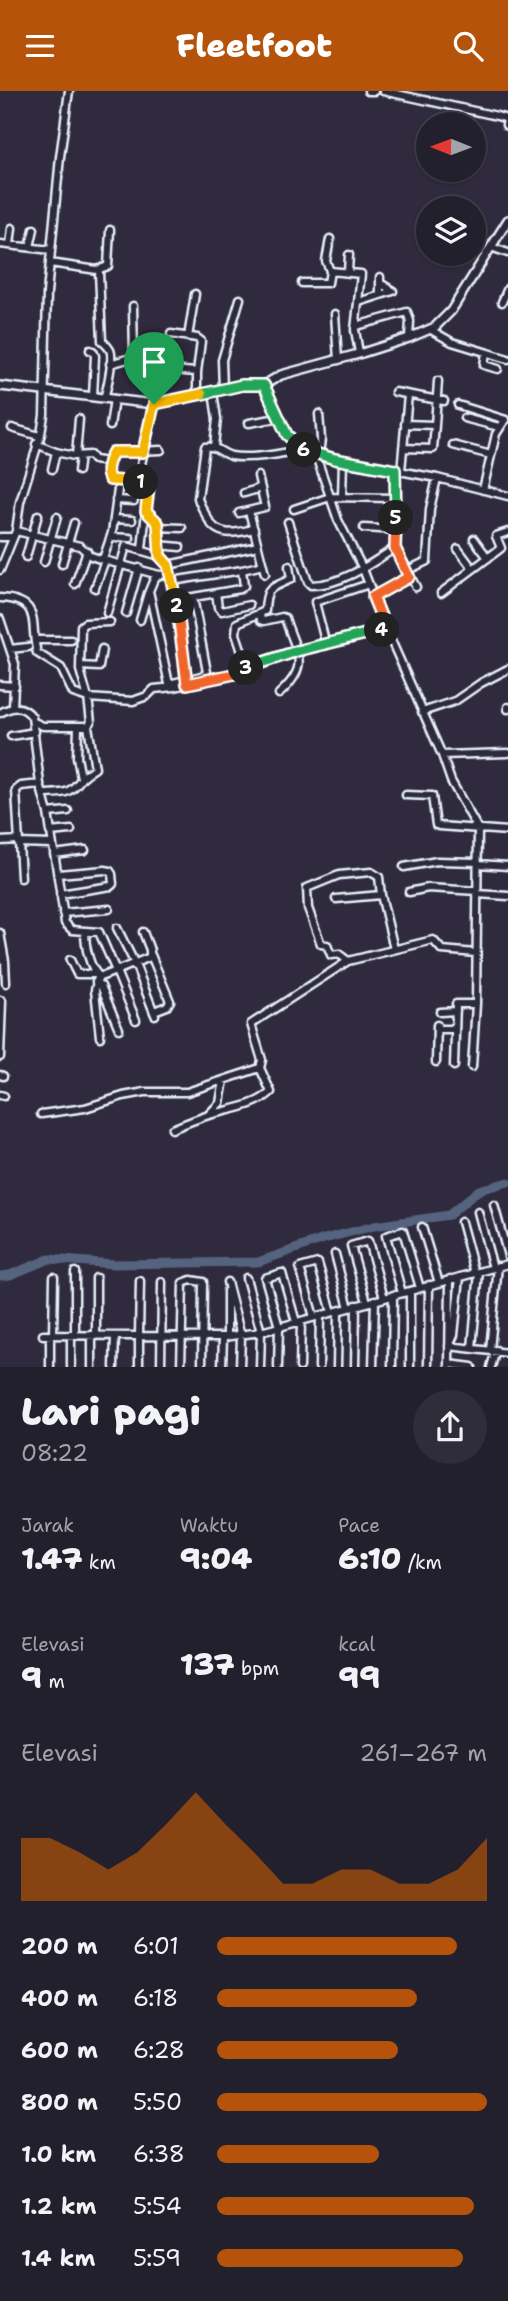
<!DOCTYPE html>
<html lang="id">
<meta charset="utf-8">
<style>
:root{--surface:#23202e;--page:#2f2d3a;--text:#f1f3f6;--muted:#a3a3aa;--line:#403e4a;--accent:#b45309}
body{margin:0;font-family:"Shantell Sans",sans-serif;background:var(--page);color:var(--text);height:100vh;display:flex;flex-direction:column;font-size:26px;white-space:nowrap}
*{box-sizing:border-box;margin:0}
p{font-size:23px;color:var(--muted)}
.icon{flex:none;width:38px;height:38px;fill:none;stroke:currentColor;stroke-width:2;stroke-linecap:round;stroke-linejoin:round}
.map{position:relative;height:1276px;overflow:hidden}
.panel{display:flex;flex-direction:column;background:var(--surface);flex:1}
.panel>*{flex:none}
.needle{width:46px;rotate:271deg}
.tools{position:absolute;left:416px;top:21px;display:grid;gap:14px}
.tools a{display:grid;place-items:center;width:70px;height:70px;border-radius:50%;background:var(--surface);box-shadow:0 2px 5px #0004,0 0 0 2px var(--line);font-size:35px}
.pin{position:absolute;display:grid;place-items:center;width:60px;height:60px;color:#fff;margin:-72px -30px;border-radius:50% 50% 50% 0;rotate:-45deg;box-shadow:0 0 7px #0007}
.pin .icon{rotate:45deg}
.km{position:absolute;width:35px;height:35px;margin:-18px;border-radius:50%;background:#222;color:#fff;font-size:19px;line-height:35px;text-align:center}
.round{display:grid;place-items:center;flex:none;width:74px;height:74px;border-radius:37px;background:var(--page)}
.overview{display:flex;align-items:center;justify-content:space-between;height:119px;padding:0 21px}
h1{font-size:38px;font-weight:800;line-height:52px}
.figures{display:grid;grid-template-columns:repeat(3,1fr);gap:10px;height:119px;padding:7px 21px}
.figures div{display:grid;align-content:center}
.figures b{font-size:30px;font-weight:800}
.figures small{font-size:19px;font-weight:400}
.figures p{font-size:19px}
.chart{height:196px;padding:14px 21px}
.chart p{display:flex;justify-content:space-between}
.chart svg{width:100%;height:126px;margin-top:7px;fill:var(--accent);opacity:.7}
ul{padding:0 21px;list-style:none;font-size:23px}
li{display:grid;grid-template-columns:112px 84px 1fr;align-items:center;height:52px}
li i{height:18px;border-radius:9px;background:var(--accent)}
header{display:flex;justify-content:space-between;align-items:center;height:91px;padding:0 21px;background:var(--accent);color:#fff;font-size:32px;font-weight:800}
.map>svg:first-child{display:block}
</style>
<header><svg class="icon" aria-label="menu" viewBox="0 0 24 24"><path d="M4 6h16M4 12h16M4 18h16"/></svg>Fleetfoot<svg class="icon" aria-label="search" viewBox="0 0 24 24"><circle cx="10" cy="10" r="6"/><path d="M15 15l6 6"/></svg></header>
<div class="map">
<svg width="508" height="1276" viewBox="0 0 508 1276">
<rect width="100%" height="100%" fill="#2f2a3d"/>
<filter id="ink" filterUnits="userSpaceOnUse"><feTurbulence type="fractalNoise" baseFrequency=".0143" numOctaves="2"/><feDisplacementMap in="SourceGraphic" scale="14" xChannelSelector="R" yChannelSelector="G"/><feConvolveMatrix kernelMatrix="1 2 1 2 8 2 1 2 1" color-interpolation-filters="sRGB"/></filter>
<g filter="url(#ink)">
<g fill="none" stroke-linecap="round" stroke-linejoin="round">
<path stroke="#54637e" stroke-width="9" d="M0,1185L10,1184L49,1168L114,1173L258,1171L324,1148L374,1135L449,1124L479,1099L508,1091"/>
<defs>
<path id="minor" d="M368,0H374
M383,0L497,25L507,28L506,34L508,35
M0,153L51,159
M10,154L12,137
M30,156L34,138
M491,156L508,162
M50,172L97,179L99,181L102,250C105,253 108,255 110,259C114,267 107,298 104,307
M97,179L108,175L110,139
M330,180L326,170L330,148
M348,181L349,164
M302,192H328L330,180L361,183L355,239L359,262
M380,204V186
M359,211L393,200L380,192
M502,211L508,197
M335,223L338,269
M356,235L407,221L410,230L409,247
M431,239L452,251L508,268
M171,243L197,247L201,250L197,281V304
M188,246L195,203
M90,259L93,260L95,265L93,305
M486,262L484,274L498,278
M110,273L134,266L133,215
M183,280L197,281
M264,294L287,344L305,360L335,368L437,387L508,405
M223,298L222,269L240,208
M213,301L217,328L214,355
M395,301L444,310
M458,314L506,329
M319,323L321,348L319,364
M464,327L499,336
M249,332L278,327
M405,333L435,334L438,290
M110,335L114,308
M12,337L39,345
M36,353L56,361L52,378
M453,354L491,364
M403,357L433,358L435,334
M161,359L113,361L108,371L107,384L114,390L146,391L149,394L146,420L158,431L160,465L168,474
M56,361L74,365L90,364L94,369L108,371
M315,362L338,429L363,478L386,538L442,664L451,690L478,738L476,913
M76,365L79,328
M141,374C145,350 166,287 146,270
M395,379V457L416,496
M78,380L80,365
M401,380L408,304
M483,399L496,343L505,329
M244,402L261,397
M342,406L343,370
M116,409L134,410
M294,418L330,406L396,407
M249,420L265,483
M239,422L265,416L258,385
M114,428L132,429
M288,431L308,491L311,494C341,494 371,473 395,457
M158,436L182,437
M364,437L396,439
M254,438C236,442 218,447 208,428C204,420 200,415 198,407L205,356C217,354 220,362 231,365C247,368 285,364 299,357
M16,440L80,455L91,465L100,468L159,484L170,483L176,509L187,593
M0,446H13
M111,446L130,447
M474,448L488,467
M159,454L180,456
M142,458L146,420
M458,458L473,478
M26,466L38,424
M103,468L112,442L119,391
M44,471L57,426
M62,473L74,432
M169,478L168,474L258,455
M0,479L16,440L20,411L41,343L44,324L47,202L60,66L69,0
M242,479L263,474
M406,480L427,470L430,418L437,387
M159,484L154,488L149,500L169,593L205,584L207,581L193,506
M172,490L242,479L244,495L240,498L176,509
M75,493L87,460
M95,497L105,469
M216,502L218,516L222,520L249,514
M441,502L501,457L496,445L508,441
M373,506L409,486
M0,507C44,509 29,534 37,562L61,577L73,602L88,607
M107,522L126,455L160,465
M126,522L139,477
M260,523L261,529L264,530L282,526L285,527C296,563 312,573 279,603
M0,528L15,573L13,616
M140,529L148,502
M35,549H71
M326,554L315,511L369,493
M10,558L28,556
M80,575L99,576L102,558
M247,576L236,543L237,532L265,520C266,495 270,498 291,488L289,475
M0,594L15,595
M88,607L80,579L81,535L85,532L110,531
M508,616V618
M422,621L455,610L481,592L508,578
M0,622C12,615 23,613 32,626L40,693L48,722L65,832L72,839L99,841L116,880L150,866V859L143,841
M34,631L43,635H88L91,631L88,607L133,610L147,605L154,598L174,596L234,583L247,576L297,560L386,538
M78,636L77,666L81,687
M11,645L35,641
M442,664L508,662
M44,703C64,702 69,704 81,688C84,684 91,680 95,677L88,635
M406,704L432,705L436,734L439,735L508,740
M48,722L68,720
M50,741L71,739
M0,750L18,749
M18,752L52,753
M54,763L85,759
M478,773L508,775
M404,776L437,770L478,771
M58,783L105,779L110,780L112,783L113,793L111,795L60,803
M21,787L16,699L21,695L40,693
M409,801L428,797L477,800
M477,803L508,805
M336,808L381,804L394,858
M63,822L109,818
M117,837L135,873L155,924
M85,840C85,855 89,877 100,886L116,880L136,929
M0,842L5,870
M151,864L170,910L167,915L154,920
M0,868L5,870L6,892
M70,869L77,883H96
M348,870L339,863L331,864L327,854L321,853L308,817L307,797L339,784L371,781L379,786L381,804
M98,886L95,899L100,946
M96,891L101,895L119,938
M0,909L2,910L0,966
M440,921L456,920
M437,938H455
M436,971L437,934
M454,975L456,913H476L472,976
M0,984L3,985
M0,1004L4,1005
M41,1023L85,1017L123,1005L145,1001H187L260,977L262,969L251,933L348,870L433,849L442,859L476,862
M209,1023L220,1012L224,989
M172,1038C184,1033 196,1028 209,1024C229,1018 255,1016 271,1001L260,977
M494,1114L508,1165
M478,1121L493,1177
M461,1131L475,1182
M422,1136L439,1192
M335,1163L349,1217
M460,1186L454,1244L449,1255L508,1262
M246,1187L261,1241L260,1276
M140,1190L139,1245L223,1246L261,1241L508,1173
M227,1191L241,1245L240,1276
M402,1202L386,1145L403,1140L420,1197
M367,1211L351,1155L368,1150L384,1207
M314,1226L300,1177L318,1172L332,1221
M43,1244L139,1245V1276
M53,1244L54,1186
M75,1244V1181
M96,1245V1187
M227,1246V1200
M472,1257L479,1181
M490,1259L498,1175
M449,1273L472,1276
M50,1276V1244
M71,1276V1244
M92,1276V1244
M114,1276L115,1245
M161,1276L162,1191
M181,1276L183,1192L191,1189L203,1191L202,1276
M222,1276L223,1246
M278,1276L279,1236L265,1187L282,1182L296,1231
M300,1276L301,1230
M319,1276L320,1225
M337,1276L338,1220
M355,1276L356,1214
M373,1276L375,1209
M392,1276L393,1204
M410,1276V1200
M428,1276L429,1194
M449,1276L450,1188
M491,1276L496,1259"/>
<path id="major" d="M0,295L154,313L242,294H264L281,284L362,262L409,247L435,236L451,220L508,129"/>
</defs>
<use href="#minor" stroke="#e8f1f8" stroke-width="11"/>
<use href="#major" stroke="#e8f1f8" stroke-width="12"/>
<use href="#minor" stroke="#2f2a3d" stroke-width="6"/>
<use href="#major" stroke="#2f2a3d" stroke-width="7"/>
</g>
</g>
<g fill="none" stroke-linecap="round" stroke-linejoin="round" filter="url(#ink)">
<defs>
<path id="split-1" d="M141,391L110,389C104,381 109,369 113,361H143L154,313"/>
<path id="split-2" d="M141,391L149,394L146,420L158,432L160,465L168,474L177,515"/>
<path id="split-3" d="M177,515L187,593L234,583L246,577"/>
<path id="split-4" d="M246,577L297,560L382,539"/>
<path id="split-5" d="M382,539L386,538L373,506L409,486L395,457L396,427"/>
<path id="split-6" d="M304,359L335,368L395,379L396,427"/>
<path id="split-7" d="M202,303L242,294H264L287,344L304,359"/>
<path id="split-8" d="M154,313L202,303"/>
</defs>
<use href="#split-1" stroke="#fff" stroke-width="14"/>
<use href="#split-2" stroke="#fff" stroke-width="14"/>
<use href="#split-3" stroke="#fff" stroke-width="14"/>
<use href="#split-4" stroke="#fff" stroke-width="14"/>
<use href="#split-5" stroke="#fff" stroke-width="14"/>
<use href="#split-6" stroke="#fff" stroke-width="14"/>
<use href="#split-7" stroke="#fff" stroke-width="14"/>
<use href="#split-8" stroke="#fff" stroke-width="14"/>
<use href="#split-1" stroke="#f5b400" stroke-width="9"/>
<use href="#split-2" stroke="#f5b400" stroke-width="9"/>
<use href="#split-3" stroke="#f0652b" stroke-width="9"/>
<use href="#split-4" stroke="#22a559" stroke-width="9"/>
<use href="#split-5" stroke="#f0652b" stroke-width="9"/>
<use href="#split-6" stroke="#22a559" stroke-width="9"/>
<use href="#split-7" stroke="#22a559" stroke-width="9"/>
<use href="#split-8" stroke="#f5b400" stroke-width="9"/>
</g>
</svg>
<div class="tools">
<a><svg class="needle" viewBox="-14 -14 28 28"><path d="M0-13l5 13h-10z" fill="#e53935"/><path d="M0 13l5-13h-10z" fill="#a3a3aa"/></svg></a>
<a><svg class="icon" aria-label="layers" viewBox="0 0 24 24"><path d="M12 4l9 5-9 5-9-5zM3 14l9 5 9-5"/></svg></a>
</div>
<div class="pin" style="left:154px;top:313px;background:#1e9e55"><svg class="icon" aria-label="arrive" viewBox="0 0 24 24"><path d="M6 21V4h12l-3 4 3 4H6"/></svg></div>
<b class="km" style="left:141px;top:391px">1</b>
<b class="km" style="left:177px;top:515px">2</b>
<b class="km" style="left:246px;top:577px">3</b>
<b class="km" style="left:382px;top:539px">4</b>
<b class="km" style="left:396px;top:427px">5</b>
<b class="km" style="left:304px;top:359px">6</b>
</div>
<section class="panel">
<div class="overview"><div><h1>Lari pagi</h1><p>08:22</p></div><a class="round"><svg class="icon" aria-label="share" viewBox="0 0 24 24"><path d="M12 15V3M7 8l5-5 5 5M5 13v7h14v-7"/></svg></a></div>
<div class="figures">
<div><p>Jarak</p><b>1.47<small> km</small></b></div>
<div><p>Waktu</p><b>9:04</b></div>
<div><p>Pace</p><b>6:10<small> /km</small></b></div>
</div>
<div class="figures">
<div><p>Elevasi</p><b>9<small> m</small></b></div>
<div><b>137<small> bpm</small></b></div>
<div><p>kcal</p><b>99</b></div>
</div>
<div class="chart"><p><span>Elevasi</span>261–267 m</p>
<svg viewBox="0 0 160 44" preserveAspectRatio="none"><path d="M0 44V22L10 22L20 27L30 33L40 27L50 17L60 6L70 17L80 27L90 38L100 38L110 33L120 33L130 38L140 38L150 33L160 22V44z"/></svg>
</div>
<ul>
<li><b>200 m</b>6:01<i style="width:89%"></i></li>
<li><b>400 m</b>6:18<i style="width:74%"></i></li>
<li><b>600 m</b>6:28<i style="width:67%"></i></li>
<li><b>800 m</b>5:50<i style="width:100%"></i></li>
<li><b>1.0 km</b>6:38<i style="width:60%"></i></li>
<li><b>1.2 km</b>5:54<i style="width:95%"></i></li>
<li><b>1.4 km</b>5:59<i style="width:91%"></i></li>
</ul>
</section>
